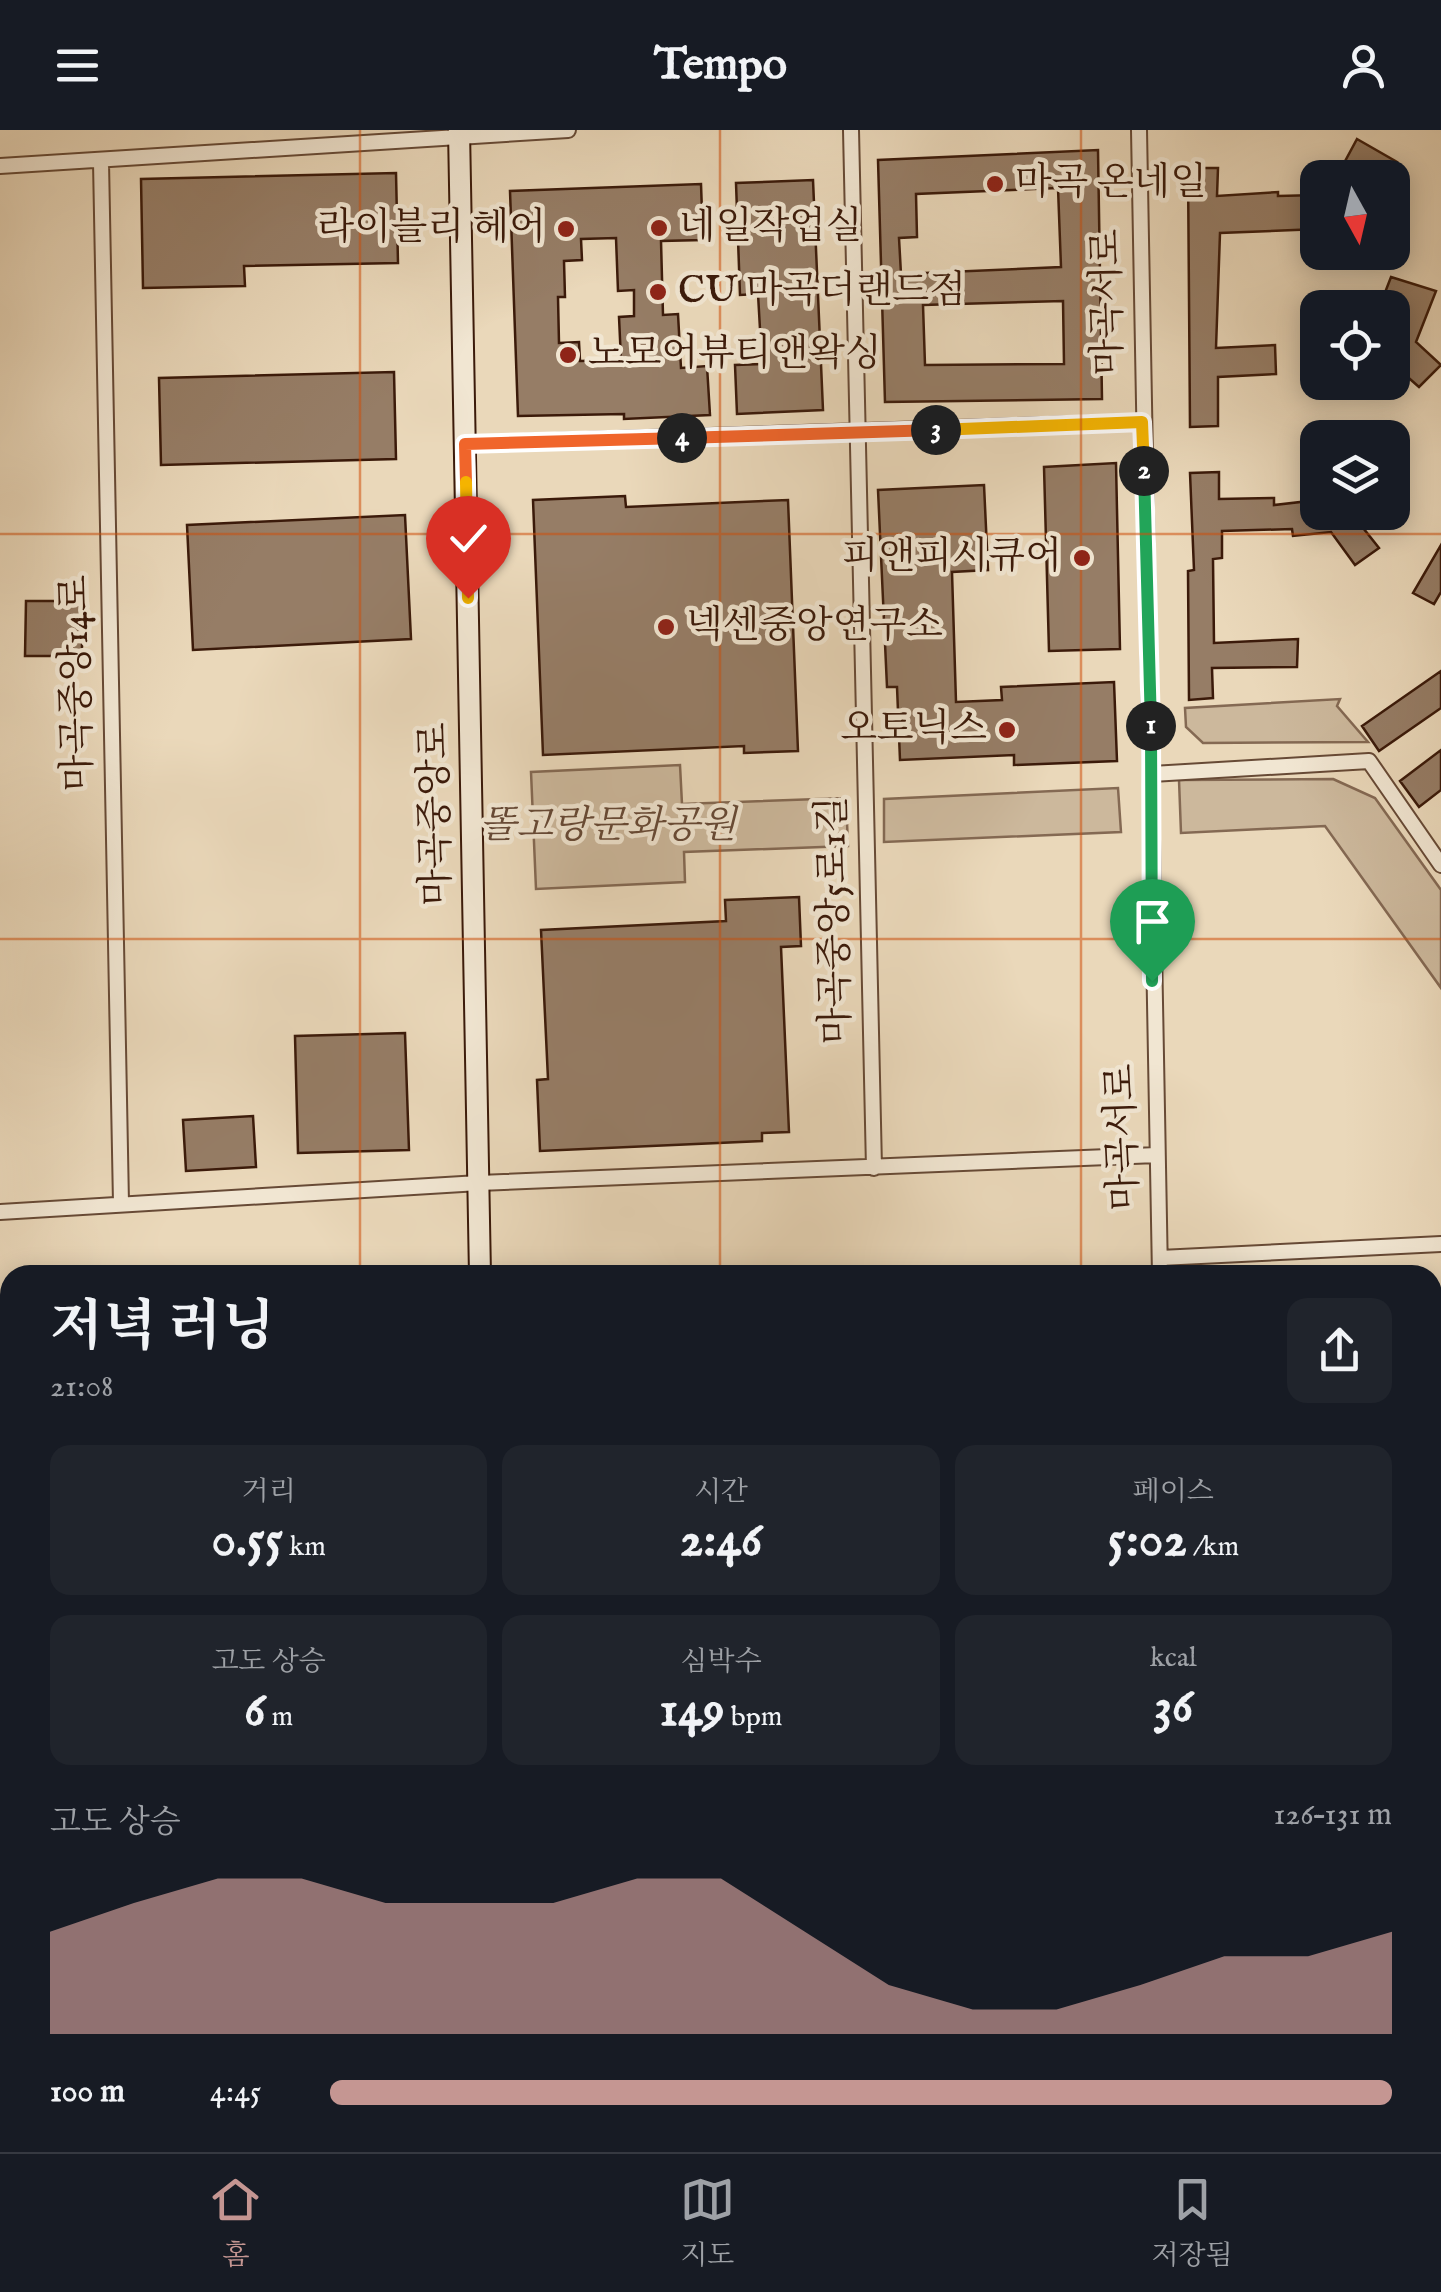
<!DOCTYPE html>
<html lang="ko">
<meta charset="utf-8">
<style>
:root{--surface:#171b24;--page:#20242c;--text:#f1f3f6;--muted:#9ea1a6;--line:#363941;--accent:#c59692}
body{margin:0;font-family:"IM FELL English","Noto Serif KR",serif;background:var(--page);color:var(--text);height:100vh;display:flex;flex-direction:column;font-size:38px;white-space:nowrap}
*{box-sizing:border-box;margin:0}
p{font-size:32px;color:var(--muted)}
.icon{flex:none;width:55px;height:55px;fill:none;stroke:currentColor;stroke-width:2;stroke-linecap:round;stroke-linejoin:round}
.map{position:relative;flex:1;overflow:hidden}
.drawer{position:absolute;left:0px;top:1135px;width:1442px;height:888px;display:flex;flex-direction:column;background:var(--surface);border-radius:30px 30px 0 0;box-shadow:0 5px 25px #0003}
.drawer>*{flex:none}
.needle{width:65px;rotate:172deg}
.fabs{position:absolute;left:1300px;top:30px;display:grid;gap:20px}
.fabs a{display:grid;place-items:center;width:110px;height:110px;border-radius:20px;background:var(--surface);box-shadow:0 5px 25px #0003;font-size:50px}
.pin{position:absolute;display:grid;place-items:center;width:85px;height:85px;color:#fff;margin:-102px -42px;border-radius:50% 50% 50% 0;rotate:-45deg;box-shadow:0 0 10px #0007}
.pin .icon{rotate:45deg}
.km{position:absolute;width:50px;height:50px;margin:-25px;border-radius:50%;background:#222;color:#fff;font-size:28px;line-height:50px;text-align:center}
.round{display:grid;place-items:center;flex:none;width:105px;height:105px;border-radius:20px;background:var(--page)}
.headline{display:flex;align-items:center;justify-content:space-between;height:170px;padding:0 50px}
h1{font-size:55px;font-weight:700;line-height:75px}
.stats{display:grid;grid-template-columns:repeat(3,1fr);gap:15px;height:170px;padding:10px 50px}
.stats div{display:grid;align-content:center;border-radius:20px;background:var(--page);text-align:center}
.stats b{font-size:50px;font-weight:700}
.stats small{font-size:28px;font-weight:400}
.stats p{font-size:28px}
.chart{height:280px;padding:20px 50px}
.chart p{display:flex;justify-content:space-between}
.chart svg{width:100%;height:180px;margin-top:10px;fill:var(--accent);opacity:.7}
ul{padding:0 50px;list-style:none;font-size:32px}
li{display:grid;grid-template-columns:160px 120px 1fr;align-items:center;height:75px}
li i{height:25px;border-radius:12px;background:var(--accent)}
header{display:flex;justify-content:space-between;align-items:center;height:130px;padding:0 50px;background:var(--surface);font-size:45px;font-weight:700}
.tabs{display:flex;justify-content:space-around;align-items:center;height:140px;border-top:2px solid var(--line);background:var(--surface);font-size:28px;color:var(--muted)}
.tabs a{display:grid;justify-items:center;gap:5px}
.tabs .selected{color:var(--accent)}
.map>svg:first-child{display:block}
</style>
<header><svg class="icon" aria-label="menu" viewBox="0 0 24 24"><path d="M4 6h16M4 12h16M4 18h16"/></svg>Tempo<svg class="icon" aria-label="person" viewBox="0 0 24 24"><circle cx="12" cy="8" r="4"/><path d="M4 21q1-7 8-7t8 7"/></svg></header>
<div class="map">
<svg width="1441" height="2022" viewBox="0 0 1441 2022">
<rect width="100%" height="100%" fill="#ead8ba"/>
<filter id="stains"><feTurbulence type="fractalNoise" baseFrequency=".002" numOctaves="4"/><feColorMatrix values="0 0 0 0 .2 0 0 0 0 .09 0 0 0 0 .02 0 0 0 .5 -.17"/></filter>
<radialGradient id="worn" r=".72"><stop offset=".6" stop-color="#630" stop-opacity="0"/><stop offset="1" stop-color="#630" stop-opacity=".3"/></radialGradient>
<path fill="#ccb89c" stroke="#846953" stroke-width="2.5" d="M1340,569L1337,576L1368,612L1203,613L1186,597L1185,578Z
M680,635L682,674L846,668L848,716L684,722L685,752L536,759L531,642Z
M1333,649L1375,668L1441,760V858L1325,696L1181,703L1179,650Z
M1118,658L1121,702L884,712V669Z
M1441,1307V1739L1432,1737V1308Z"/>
<path fill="#967d66" stroke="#3b1a0a" stroke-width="2.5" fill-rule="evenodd" d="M1357,9L1397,32L1388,48H1336Z
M1098,20L1102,269L885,272L878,30ZM1058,58L1061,137L901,144L899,108L917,107L916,64ZM1063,171L1064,234L925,235L923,175Z
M1188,38H1218L1217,66L1278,62V66L1318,65V99L1220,103L1216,218L1275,215L1276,244L1218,247V296L1190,297Z
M396,43L398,133L244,136L245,156L143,158L141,49Z
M813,50L823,280L737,284L735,235L762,234L758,164L740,165L736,53Z
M701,54L703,110L661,111L663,185L678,184L681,238L707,236L710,285L624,289V284L518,286L510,61ZM616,108L618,161L634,160V186L619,187L621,230L580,231L579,212L559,213L558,167H565L564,131L582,130L581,109Z
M1391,147L1436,161L1416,212L1441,235L1419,257L1394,235L1402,223L1392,216V178H1379Z
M394,242L396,329L161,335L159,248Z
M1116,333L1120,519L1049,521L1044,337Z
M1219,342V369L1274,368V375L1318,370V382H1366L1360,394L1379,418L1355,435L1331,402L1293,406L1292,399L1222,401V428L1213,429L1214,513L1298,509L1297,537L1212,538L1213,568L1189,570L1188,441L1194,440L1190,343Z
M984,355L988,440L952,442L956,572L1002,570L1001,557L1114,552L1117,631L1014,635V625L900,630L897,557H887L878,360Z
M625,366L626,377L788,370L798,621L744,623V616L543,625L533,370Z
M405,385L411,509L193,520L187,395Z
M1441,415V462L1434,474L1413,463Z
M26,471H82V526H25Z
M1441,541V578L1379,621L1362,596Z
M1441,620V660L1419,677L1400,651Z
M799,767L801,816L781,817L789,1002L762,1003V1011L540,1021L537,950L548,949L541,800L726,791L725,770Z
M405,903L409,1020L298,1023L295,906Z
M253,986L256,1037L186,1041L183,990Z"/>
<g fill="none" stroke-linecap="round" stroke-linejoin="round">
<defs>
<path id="street" d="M851,0L874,1038
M1139,0L1160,1145
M101,32L121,1073
M0,36L568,0
M465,314L1142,292
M1152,644L1369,631L1441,735
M0,1082L479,1053L1157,1025
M1160,1128L1441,1114"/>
<path id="secondary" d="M459,0L480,1145
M1432,1248L1441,1247
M0,1340H10"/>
</defs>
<use href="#street" stroke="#674a36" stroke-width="18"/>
<use href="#secondary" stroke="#3b1a0a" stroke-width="24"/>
<use href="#street" stroke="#f1e6d2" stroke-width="14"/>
<use href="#secondary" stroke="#f1e6d2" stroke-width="20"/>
</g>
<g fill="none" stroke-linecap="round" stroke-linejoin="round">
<defs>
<path id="split-1" d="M1151,596L1152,851"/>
<path id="split-2" d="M1144,341L1151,596"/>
<path id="split-3" d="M936,300L1142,292L1144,341"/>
<path id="split-4" d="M682,308L936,300"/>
<path id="split-5" d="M466,352L465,314L682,308"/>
<path id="split-6" d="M466,352L468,468"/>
</defs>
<use href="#split-1" stroke="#fff" stroke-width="20"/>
<use href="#split-2" stroke="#fff" stroke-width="20"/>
<use href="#split-3" stroke="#fff" stroke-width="20"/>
<use href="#split-4" stroke="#fff" stroke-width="20"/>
<use href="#split-5" stroke="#fff" stroke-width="20"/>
<use href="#split-6" stroke="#fff" stroke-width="20"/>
<use href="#split-1" stroke="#22a559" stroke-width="12"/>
<use href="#split-2" stroke="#22a559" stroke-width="12"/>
<use href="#split-3" stroke="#f5b400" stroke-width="12"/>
<use href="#split-4" stroke="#f0652b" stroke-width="12"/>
<use href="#split-5" stroke="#f0652b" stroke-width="12"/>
<use href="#split-6" stroke="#f5b400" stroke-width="12"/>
</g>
<path fill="none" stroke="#ce500c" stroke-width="2.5" stroke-opacity="0.55" d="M360,0V1145M720,0V1145M1081,0V1145M0,404H1441M0,809H1441M0,1213H10M1432,1213H1441M0,1618H10M1432,1618H1441M360,2012V2022M720,2012V2022M1081,2012V2022"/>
<g fill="#8f2418" stroke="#f1e6d2" stroke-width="4">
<circle cx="995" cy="54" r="10"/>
<circle cx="659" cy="98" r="10"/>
<circle cx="566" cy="99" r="10"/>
<circle cx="658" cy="162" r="10"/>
<circle cx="568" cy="225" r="10"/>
<circle cx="1082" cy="428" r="10"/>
<circle cx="666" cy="497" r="10"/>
<circle cx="1007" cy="600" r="10"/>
</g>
<g text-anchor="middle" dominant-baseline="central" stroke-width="9" stroke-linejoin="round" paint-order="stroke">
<g font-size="38" fill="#3b1a0a" stroke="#f1e6d2" text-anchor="start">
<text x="1015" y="54">마곡 온네일</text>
<text x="679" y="98">네일작업실</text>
<text x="546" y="99" text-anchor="end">라이블리 헤어</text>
<text x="678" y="162">CU 마곡더랜드점</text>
<text x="588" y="225">노모어뷰티앤왁싱</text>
<text x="1062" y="428" text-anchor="end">피앤피시큐어</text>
<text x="686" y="497">넥센중앙연구소</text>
<text x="987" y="600" text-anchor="end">오토닉스</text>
</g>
<g font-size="38" fill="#3b1a0a" stroke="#f1e6d2">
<text transform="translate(1109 172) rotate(-91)">마곡서로</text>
<text transform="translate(78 553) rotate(-91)">마곡중앙14로</text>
<text transform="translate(437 684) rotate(-91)">마곡중앙로</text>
<text transform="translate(836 790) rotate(-91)">마곡중앙5로1길</text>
<text transform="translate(1124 1007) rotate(-92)">마곡서로</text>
</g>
<g font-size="38" font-style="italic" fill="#664936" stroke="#f1e6d2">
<text x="608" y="697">똘고랑문화공원</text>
</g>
</g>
<rect width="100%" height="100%" filter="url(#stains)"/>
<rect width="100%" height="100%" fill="url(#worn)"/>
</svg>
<div class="fabs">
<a><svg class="needle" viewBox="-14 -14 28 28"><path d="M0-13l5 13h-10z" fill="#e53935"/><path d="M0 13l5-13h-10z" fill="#9ea1a6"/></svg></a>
<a><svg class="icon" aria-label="locate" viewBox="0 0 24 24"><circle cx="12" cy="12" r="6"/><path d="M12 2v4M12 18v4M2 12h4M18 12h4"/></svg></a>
<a><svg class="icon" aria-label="layers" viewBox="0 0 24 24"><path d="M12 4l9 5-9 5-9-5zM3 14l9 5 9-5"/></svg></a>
</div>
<div class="pin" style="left:1152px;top:851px;background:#1e9e55"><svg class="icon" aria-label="arrive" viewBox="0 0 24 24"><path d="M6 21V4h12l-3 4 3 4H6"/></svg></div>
<div class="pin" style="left:468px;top:468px;background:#d93025"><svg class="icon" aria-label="check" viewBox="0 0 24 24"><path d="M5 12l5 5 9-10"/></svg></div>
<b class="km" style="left:1151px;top:596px">1</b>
<b class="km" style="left:1144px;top:341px">2</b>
<b class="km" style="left:936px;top:300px">3</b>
<b class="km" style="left:682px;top:308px">4</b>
<section class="drawer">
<div class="headline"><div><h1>저녁 러닝</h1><p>21:08</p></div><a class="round"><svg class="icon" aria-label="share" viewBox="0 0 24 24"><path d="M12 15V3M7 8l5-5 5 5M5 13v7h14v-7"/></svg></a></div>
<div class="stats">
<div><p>거리</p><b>0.55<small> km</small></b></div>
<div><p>시간</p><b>2:46</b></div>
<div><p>페이스</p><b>5:02<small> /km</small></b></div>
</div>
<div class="stats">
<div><p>고도 상승</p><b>6<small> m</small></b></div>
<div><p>심박수</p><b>149<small> bpm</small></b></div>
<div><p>kcal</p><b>36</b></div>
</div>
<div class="chart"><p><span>고도 상승</span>126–131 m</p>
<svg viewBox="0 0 160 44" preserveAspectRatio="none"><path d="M0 44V19L10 12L20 6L30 6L40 12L50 12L60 12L70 6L80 6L90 19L100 32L110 38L120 38L130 32L140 25L150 25L160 19V44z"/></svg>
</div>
<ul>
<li><b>100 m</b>4:45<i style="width:100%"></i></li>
</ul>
</section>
</div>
<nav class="tabs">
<a class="selected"><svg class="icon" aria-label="home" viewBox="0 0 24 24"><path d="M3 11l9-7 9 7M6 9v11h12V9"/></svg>홈</a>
<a><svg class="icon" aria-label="map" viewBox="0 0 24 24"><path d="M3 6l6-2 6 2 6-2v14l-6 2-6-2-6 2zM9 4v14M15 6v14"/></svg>지도</a>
<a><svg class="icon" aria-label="saved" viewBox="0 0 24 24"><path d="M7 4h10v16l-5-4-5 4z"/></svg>저장됨</a>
</nav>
